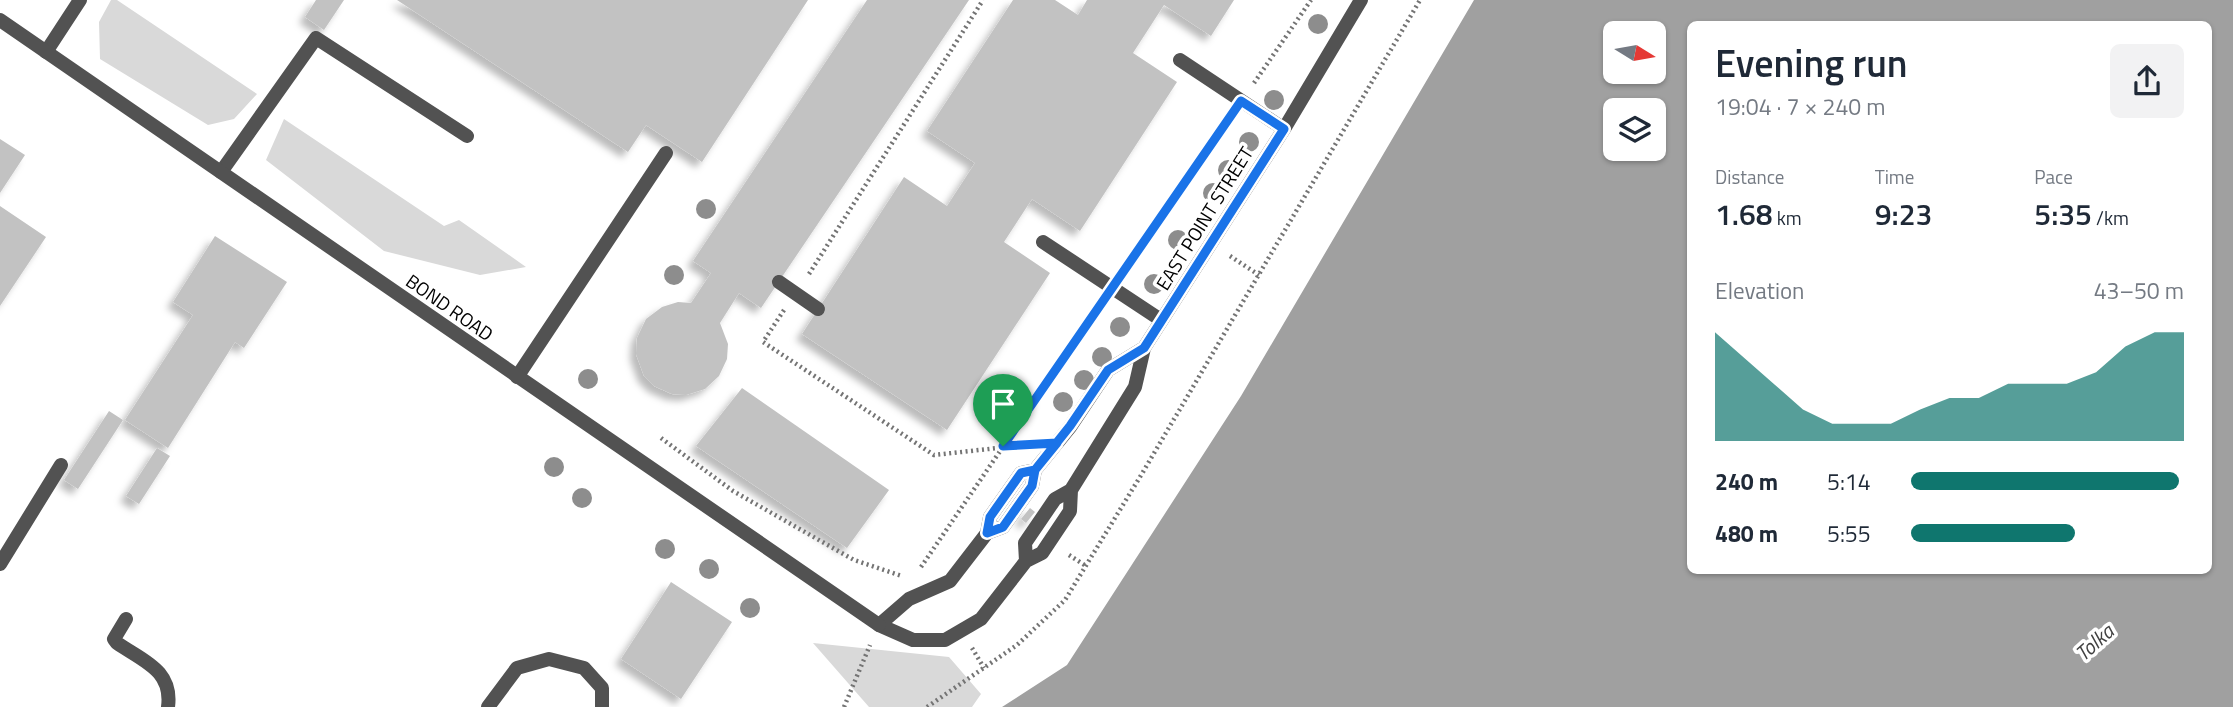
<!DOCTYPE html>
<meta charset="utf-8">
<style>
:root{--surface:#fff;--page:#f2f2f3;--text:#1f2937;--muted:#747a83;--accent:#0f766e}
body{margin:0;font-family:"Titillium Web",sans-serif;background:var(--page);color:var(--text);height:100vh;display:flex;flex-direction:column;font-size:26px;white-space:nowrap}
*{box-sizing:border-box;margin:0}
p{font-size:23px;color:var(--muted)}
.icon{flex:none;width:38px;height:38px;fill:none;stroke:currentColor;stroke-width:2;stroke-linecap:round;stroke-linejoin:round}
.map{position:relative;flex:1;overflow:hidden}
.drawer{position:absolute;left:1687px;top:21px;width:525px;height:553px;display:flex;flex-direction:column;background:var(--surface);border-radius:10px;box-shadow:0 2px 5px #0004}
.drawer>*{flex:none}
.needle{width:46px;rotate:101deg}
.tools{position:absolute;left:1603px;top:21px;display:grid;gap:14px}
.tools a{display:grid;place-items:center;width:63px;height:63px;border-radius:10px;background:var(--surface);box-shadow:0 2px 5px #0004;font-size:35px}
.pin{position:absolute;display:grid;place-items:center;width:60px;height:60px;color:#fff;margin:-72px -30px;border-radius:50% 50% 50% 0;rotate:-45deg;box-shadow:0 0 7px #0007}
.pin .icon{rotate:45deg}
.round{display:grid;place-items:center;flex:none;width:74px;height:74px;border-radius:10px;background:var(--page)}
.headline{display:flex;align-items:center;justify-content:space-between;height:119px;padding:0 28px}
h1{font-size:38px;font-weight:600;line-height:52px}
.metrics{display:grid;grid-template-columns:repeat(3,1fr);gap:10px;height:119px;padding:7px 28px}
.metrics div{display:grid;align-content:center}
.metrics b{font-size:30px;font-weight:600}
.metrics small{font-size:19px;font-weight:400}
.metrics p{font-size:19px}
.chart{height:196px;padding:14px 28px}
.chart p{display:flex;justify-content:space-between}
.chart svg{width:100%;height:126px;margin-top:7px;fill:var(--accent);opacity:.7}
ul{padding:0 28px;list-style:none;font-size:23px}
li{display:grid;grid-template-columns:112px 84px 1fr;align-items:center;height:52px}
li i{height:18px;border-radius:9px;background:var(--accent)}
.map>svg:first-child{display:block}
</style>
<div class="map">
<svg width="2233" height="707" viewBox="0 0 2233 707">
<defs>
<filter id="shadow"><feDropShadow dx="-6" dy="6" stdDeviation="3.5" flood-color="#0004"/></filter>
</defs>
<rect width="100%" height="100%" fill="#fff"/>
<path fill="#d9d9d9" d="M111,0H117L257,94L234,119L208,125L100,59L99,22Z
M284,119L444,226L459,220L526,267L480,275L384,251L266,160Z
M813,643L949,657L981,694L972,707H869Z"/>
<path fill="#a0a0a0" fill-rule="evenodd" d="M1474,0H2233V707H1002L1067,665L1241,396ZM1690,24H2208V570H1690ZM1615,33H1654V72H1615ZM1615,110H1654V149H1615Z"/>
<path fill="#c2c2c2" filter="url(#shadow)" d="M316,0H344L324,30L305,17Z
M397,0H808L702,162L646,125L628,152Z
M867,0H969L761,308L739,293L720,323L728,344L727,359L719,376L705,389L686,395L672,394L654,386L644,376L636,354L637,338L646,319L662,307L678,302L691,303L711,273L693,261Z
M1013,0H1055L1078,15L1087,0H1234L1211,36L1164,5L1133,53L1177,82L1080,231L1032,199L1004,242L1050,273L947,430L802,334L904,177L947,206L975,163L927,131Z
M0,139L25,155L0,193Z
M0,206L46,237L0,306Z
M215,236L287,282L244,348L235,342L168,448L125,420L193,315L173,302Z
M742,388L889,490L847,548L696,446Z
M109,411L123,420L78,489L64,480Z
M157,448L170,456L139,504L126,496Z
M1030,508L1035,512L1026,523L1021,519Z
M671,582L732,622L681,699L621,659Z"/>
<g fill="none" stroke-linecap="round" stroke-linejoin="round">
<path stroke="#747474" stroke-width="4.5" stroke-dasharray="2 3.5" stroke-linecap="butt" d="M1254,83L1311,0
M1230,256L1259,275
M1124,270L1229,119
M809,274L983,0
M784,310L763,342L934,455L1025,445
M661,438L733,491L854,560L902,576
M1069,555L1086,566
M921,567L1099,306
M972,648L984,668
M844,707L870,645
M927,707L1017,645L1065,600L1143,472L1420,0"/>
<path stroke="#525252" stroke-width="14" d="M46,52L80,0
M1180,60L1284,129
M221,172L316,38L467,136
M1043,242L1161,320
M1144,348L1108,370L1070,427L1035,470L1021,473L990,517L987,533L950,581L909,599L879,625L913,640H945L981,619L1026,561L1042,553L1070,511L1071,490L1135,387L1144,348L1284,129L1361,0
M517,377L666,153
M987,533L1003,527L1032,486L1035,470
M1026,561L1025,543L1055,499L1071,490
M0,564L61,465
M126,619L114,639L117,643C143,661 173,670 168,707
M488,707L517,668L549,659L584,668L602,688V707"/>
<path stroke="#525252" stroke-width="14" d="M0,20L879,625"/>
<path stroke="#525252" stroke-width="14" d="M779,282L818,309"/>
</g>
<g fill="#8d8d8d">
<circle cx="1318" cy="24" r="10"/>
<circle cx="1274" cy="100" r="10"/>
<circle cx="1249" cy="142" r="10"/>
<circle cx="1228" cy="170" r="10"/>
<circle cx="1213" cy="193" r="10"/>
<circle cx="706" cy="209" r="10"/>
<circle cx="1178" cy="240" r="10"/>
<circle cx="674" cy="275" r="10"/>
<circle cx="1154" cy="284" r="10"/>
<circle cx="1120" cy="327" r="10"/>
<circle cx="1102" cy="357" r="10"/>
<circle cx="588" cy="379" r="10"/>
<circle cx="1084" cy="380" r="10"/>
<circle cx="1063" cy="402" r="10"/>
<circle cx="554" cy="467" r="10"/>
<circle cx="582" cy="498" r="10"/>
<circle cx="665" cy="549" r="10"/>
<circle cx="709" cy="569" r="10"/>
<circle cx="750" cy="608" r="10"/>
</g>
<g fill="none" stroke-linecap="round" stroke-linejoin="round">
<defs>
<path id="route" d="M1003,446L1057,443L1035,470L1032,486L1003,527L987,533L990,517L1021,473L1035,470L1070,426L1108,370L1144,348L1284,129L1241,101L1003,446"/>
</defs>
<use href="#route" stroke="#fff" stroke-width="14"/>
<use href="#route" stroke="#1a73e8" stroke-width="9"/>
</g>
<g text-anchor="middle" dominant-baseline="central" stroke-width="7" stroke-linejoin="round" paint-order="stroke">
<g font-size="19" fill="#000" stroke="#fff">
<text transform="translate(1204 218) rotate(-58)">EAST POINT STREET</text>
<text transform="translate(450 307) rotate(35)">BOND ROAD</text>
</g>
<g font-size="21" font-style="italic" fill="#414141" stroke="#fff">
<text transform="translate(2094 642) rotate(-42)">Tolka</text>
</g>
</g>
</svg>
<div class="tools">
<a><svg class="needle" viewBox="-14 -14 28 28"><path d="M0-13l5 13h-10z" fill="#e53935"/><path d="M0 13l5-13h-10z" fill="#747a83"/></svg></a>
<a><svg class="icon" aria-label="layers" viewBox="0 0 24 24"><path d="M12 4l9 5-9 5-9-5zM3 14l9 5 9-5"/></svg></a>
</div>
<div class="pin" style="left:1003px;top:446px;background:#1e9e55"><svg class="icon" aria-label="arrive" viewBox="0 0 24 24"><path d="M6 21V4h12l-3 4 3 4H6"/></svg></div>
<section class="drawer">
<div class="headline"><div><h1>Evening run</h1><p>19:04 · 7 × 240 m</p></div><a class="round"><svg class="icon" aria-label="share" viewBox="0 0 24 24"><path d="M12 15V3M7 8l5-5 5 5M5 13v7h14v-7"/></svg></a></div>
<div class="metrics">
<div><p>Distance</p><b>1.68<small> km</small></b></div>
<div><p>Time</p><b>9:23</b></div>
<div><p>Pace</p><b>5:35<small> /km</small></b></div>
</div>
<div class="chart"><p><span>Elevation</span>43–50 m</p>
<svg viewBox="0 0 160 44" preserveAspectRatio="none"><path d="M0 44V6L10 15L20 24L30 33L40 38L50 38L60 38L70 33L80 29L90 29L100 24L110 24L120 24L130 20L140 11L150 6L160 6V44z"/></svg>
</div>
<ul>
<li><b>240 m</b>5:14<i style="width:98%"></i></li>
<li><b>480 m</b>5:55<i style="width:60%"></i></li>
</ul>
</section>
</div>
